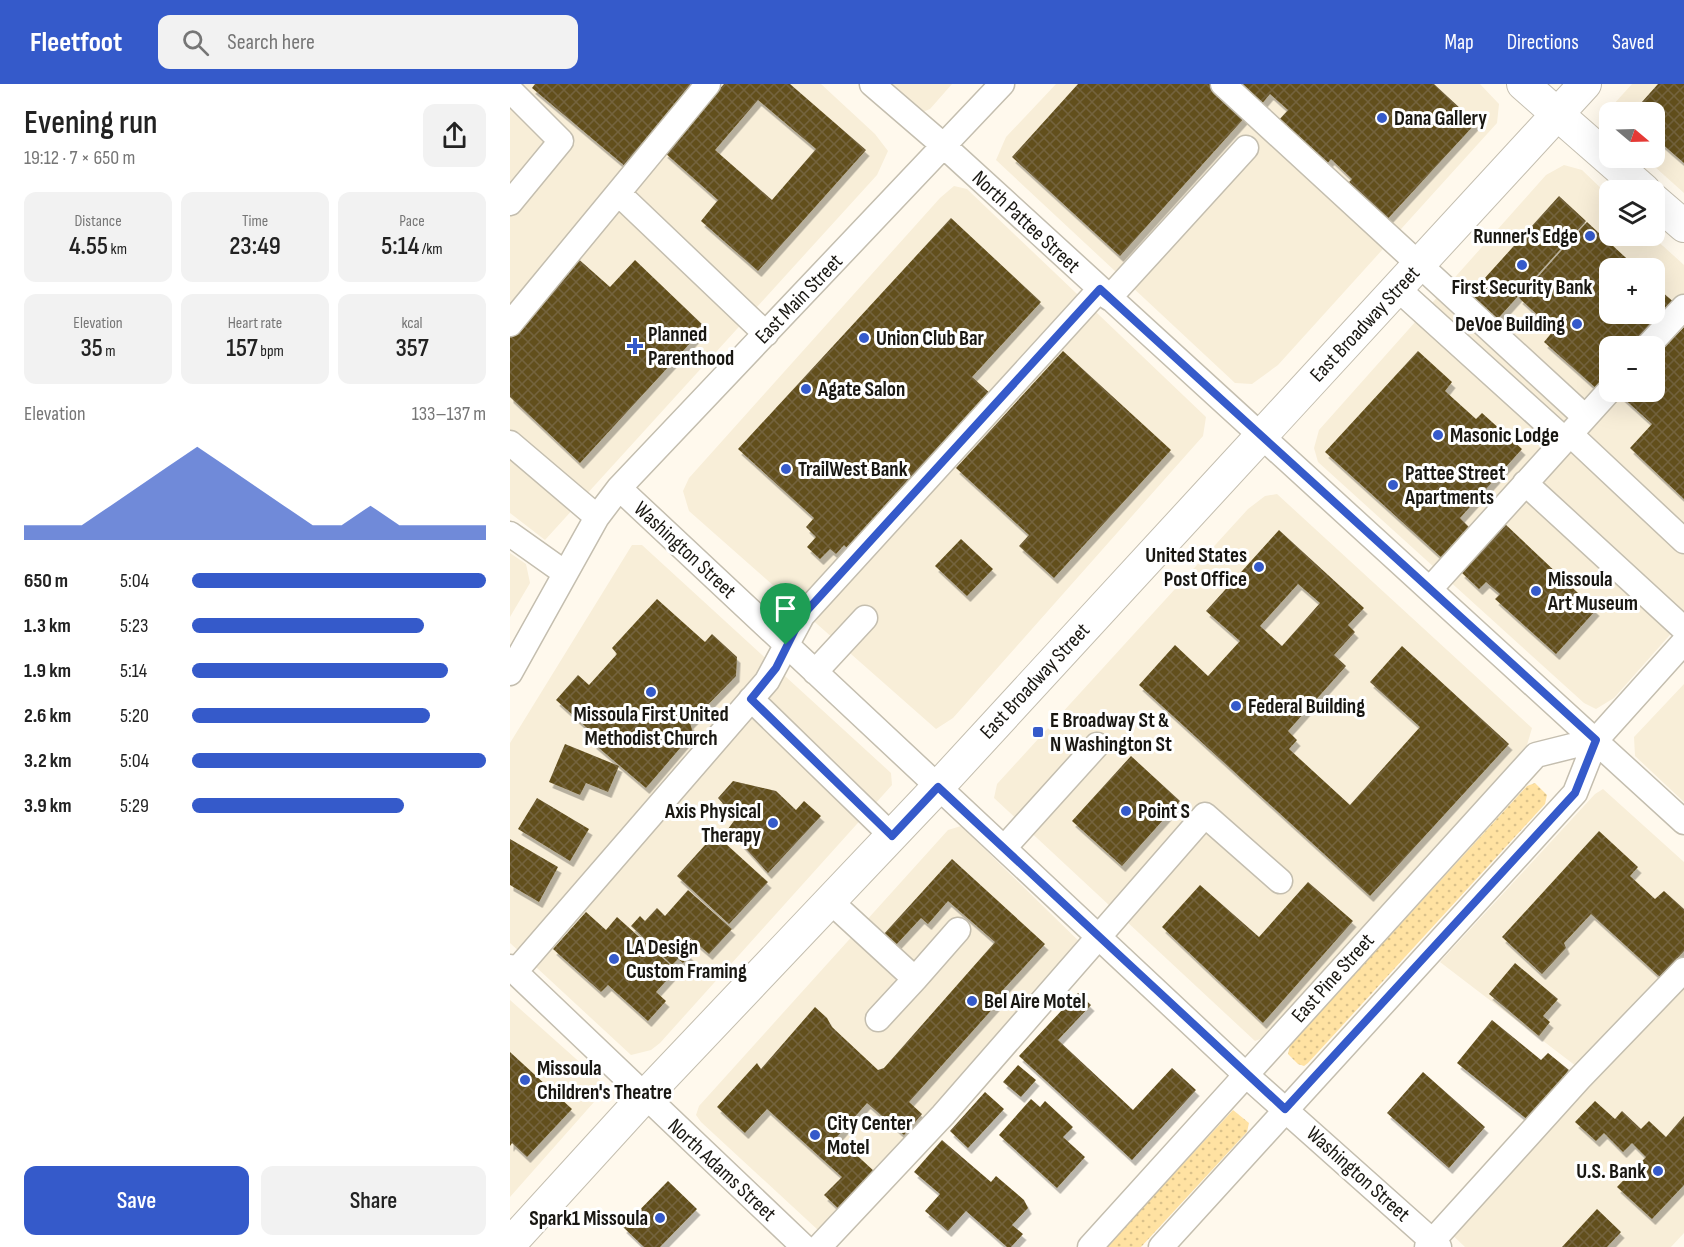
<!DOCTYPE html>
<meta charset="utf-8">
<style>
:root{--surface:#fff;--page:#f2f2f2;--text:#222;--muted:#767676;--accent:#355aca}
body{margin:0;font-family:"Sofia Sans Condensed",sans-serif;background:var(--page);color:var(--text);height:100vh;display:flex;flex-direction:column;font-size:22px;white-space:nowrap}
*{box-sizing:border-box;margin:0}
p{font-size:20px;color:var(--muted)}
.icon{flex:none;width:33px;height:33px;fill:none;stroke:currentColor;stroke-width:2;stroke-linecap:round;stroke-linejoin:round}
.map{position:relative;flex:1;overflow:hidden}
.sheet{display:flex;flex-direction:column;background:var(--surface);width:510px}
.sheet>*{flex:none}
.needle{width:39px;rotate:109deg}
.controls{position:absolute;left:1089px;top:18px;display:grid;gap:12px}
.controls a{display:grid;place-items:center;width:66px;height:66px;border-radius:12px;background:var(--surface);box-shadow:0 6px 24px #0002;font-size:30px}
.pin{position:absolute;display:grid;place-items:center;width:51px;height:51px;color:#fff;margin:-62px -26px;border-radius:50% 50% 50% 0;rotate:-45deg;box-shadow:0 0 6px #0007}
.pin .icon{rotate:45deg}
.round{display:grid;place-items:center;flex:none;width:63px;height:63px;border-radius:12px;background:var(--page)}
.head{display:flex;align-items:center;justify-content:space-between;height:102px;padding:0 24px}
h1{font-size:33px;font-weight:600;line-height:45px}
.metrics{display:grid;grid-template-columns:repeat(3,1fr);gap:9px;height:102px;padding:6px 24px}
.metrics div{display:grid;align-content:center;border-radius:12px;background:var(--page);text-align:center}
.metrics b{font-size:26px;font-weight:600}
.metrics small{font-size:16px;font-weight:400}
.metrics p{font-size:16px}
.chart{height:168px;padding:12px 24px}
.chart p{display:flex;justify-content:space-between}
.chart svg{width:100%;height:108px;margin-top:6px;fill:var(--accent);opacity:.7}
.primary-button{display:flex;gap:12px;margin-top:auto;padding:12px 24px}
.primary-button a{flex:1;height:69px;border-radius:12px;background:var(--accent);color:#fff;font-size:24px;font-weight:600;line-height:69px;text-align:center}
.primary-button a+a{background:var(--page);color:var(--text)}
ul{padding:0 24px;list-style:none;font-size:20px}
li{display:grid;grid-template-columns:96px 72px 1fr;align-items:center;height:45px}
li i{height:15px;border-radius:8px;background:var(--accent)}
header{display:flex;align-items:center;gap:36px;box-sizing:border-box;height:84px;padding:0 30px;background:var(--accent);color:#fff}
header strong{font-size:28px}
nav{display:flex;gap:33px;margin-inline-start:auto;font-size:21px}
.search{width:420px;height:54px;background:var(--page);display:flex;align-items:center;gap:15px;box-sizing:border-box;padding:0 21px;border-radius:12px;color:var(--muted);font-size:22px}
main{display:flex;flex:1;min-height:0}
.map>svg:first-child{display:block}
</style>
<header>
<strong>Fleetfoot</strong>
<div class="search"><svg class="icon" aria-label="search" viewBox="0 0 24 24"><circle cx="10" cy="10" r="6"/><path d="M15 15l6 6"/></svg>Search here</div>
<nav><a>Map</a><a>Directions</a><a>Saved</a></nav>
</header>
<main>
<section class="sheet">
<div class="head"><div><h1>Evening run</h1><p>19:12 · 7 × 650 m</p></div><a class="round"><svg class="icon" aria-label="share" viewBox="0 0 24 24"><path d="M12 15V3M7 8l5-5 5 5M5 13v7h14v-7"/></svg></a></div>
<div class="metrics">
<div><p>Distance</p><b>4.55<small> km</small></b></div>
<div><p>Time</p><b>23:49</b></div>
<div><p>Pace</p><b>5:14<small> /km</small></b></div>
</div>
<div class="metrics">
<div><p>Elevation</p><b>35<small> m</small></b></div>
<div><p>Heart rate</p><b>157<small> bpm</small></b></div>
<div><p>kcal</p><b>357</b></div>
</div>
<div class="chart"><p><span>Elevation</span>133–137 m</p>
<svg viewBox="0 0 160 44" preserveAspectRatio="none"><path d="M0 44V38L10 38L20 38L30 30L40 22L50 14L60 6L70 14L80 22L90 30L100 38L110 38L120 30L130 38L140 38L150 38L160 38V44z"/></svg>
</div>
<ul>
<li><b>650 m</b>5:04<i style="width:100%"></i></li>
<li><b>1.3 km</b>5:23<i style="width:79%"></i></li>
<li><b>1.9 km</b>5:14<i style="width:87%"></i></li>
<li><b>2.6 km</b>5:20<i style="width:81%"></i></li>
<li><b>3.2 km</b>5:04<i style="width:100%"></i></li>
<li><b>3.9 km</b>5:29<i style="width:72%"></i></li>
</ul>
<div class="primary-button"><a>Save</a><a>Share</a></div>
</section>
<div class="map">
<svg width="1174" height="1163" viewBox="0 0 1174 1163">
<defs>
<pattern id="grass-dots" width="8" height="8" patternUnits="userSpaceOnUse" patternTransform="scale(1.5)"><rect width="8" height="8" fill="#ffe2a2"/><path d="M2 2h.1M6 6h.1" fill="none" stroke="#dac18a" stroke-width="1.8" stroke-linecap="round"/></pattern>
<pattern id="building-cross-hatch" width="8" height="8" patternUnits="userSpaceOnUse" patternTransform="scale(1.5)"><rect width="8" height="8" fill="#624f1f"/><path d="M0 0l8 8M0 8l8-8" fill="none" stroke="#74643e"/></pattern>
<filter id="shadow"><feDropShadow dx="3.5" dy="6" stdDeviation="0" flood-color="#0004"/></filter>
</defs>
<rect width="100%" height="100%" fill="#fff9ed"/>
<path fill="#f8eed8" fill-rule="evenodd" d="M0,0H311L365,50L378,67L367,91L35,456L0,429Z
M377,0H442L420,25L410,29Z
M546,0H970L989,20L987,39L768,281L742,300L725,299L486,76L496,53Z
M1122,0H1174V109L1135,74H1144V28H1102L1103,21Z
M1054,81L1072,86L1099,112L1100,152H1142L1174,181V535L1104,614L1086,625L1074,619L808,378L804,364L809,346L1036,91ZM1100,184H1144V230H1100ZM1100,262H1144V308H1100Z
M444,102L457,105L696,333L693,352L443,634L426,645L179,427L173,407L179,394L430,114Z
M767,410L1022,644L1017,661L758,952L745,957L484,714L487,700L738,425L755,412Z
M122,461H132L381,689L382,701L150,959L141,966L121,971L0,859V659Z
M0,469L16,480L20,499L0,533Z
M1174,600V718L1125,672L1124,653Z
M1093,705L1174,778V1149L1161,1163H955L934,1143L1075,989L930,878L1085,710Z
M451,742L578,866L309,1147L191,1038L186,1031L189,1022L438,746Z
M0,916L93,999L84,1018L0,1113Z"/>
<path fill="url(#grass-dots)" d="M1025,699L1037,711L1035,720L798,979L794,982L788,980L778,970L780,961L1017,702Z
M723,1026L739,1039L737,1048L631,1163H596Z"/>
<path fill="url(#building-cross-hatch)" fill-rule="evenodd" filter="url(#shadow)" d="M25,0H188L116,83L22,4Z
M214,0H280L356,66L248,187L191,137L208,116L154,68ZM248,16L306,65L262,116L205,66Z
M568,0H703L737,31L610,172L502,73Z
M724,0H924L966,39L872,141L836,101L842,95L821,75L816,81L767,38L778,26L760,10L750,22Z
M1148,0H1174V79L1144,53V28H1123Z
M1049,112L1076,137L982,241L955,216Z
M441,134L531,218L462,293L482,311L339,466L334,461L326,470L320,465L310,475L297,463L306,453L296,443L304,434L228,365Z
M1077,138L1127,184H1100V230H1144V201L1166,220L1127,262H1100V293L1088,306L1034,258L1044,246L1009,214Z
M65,172L100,203L125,176L195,243L70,379L0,313V245Z
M1174,243V415L1120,364L1142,340L1110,311L1113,308H1144V274Z
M553,267L661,366L544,494L509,462L519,451L446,384Z
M908,267L942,298L935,307L966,335L972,329L1012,365L950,434L960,444L932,474L815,368Z
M995,440L1086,526L1046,570L985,515L990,510L976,498L969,505L951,488Z
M769,446L854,524L838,541L845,548L824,571L836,582L778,647L787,656L779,665L840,721L910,643L860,598L892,562L999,660L860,812L629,601L665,561L698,592L730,557L696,527ZM788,500L810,519L772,562L750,542Z
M451,455L483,485L457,512L425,482Z
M147,515L195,558L202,550L227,573L226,592L180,639L183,649L136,704L83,659L86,652L46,616L68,591L79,601L107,570L102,564Z
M55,660L109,682L98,708L76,699L70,711L39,698Z
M621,672L670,717L612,782L562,737Z
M223,697L266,707L286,726L294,717L311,732L258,789L218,745L226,734L208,714Z
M27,714L79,745L60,777L8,745Z
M1089,747L1128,783L1120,792L1145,815L1154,807L1174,825V867L1150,893L1081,830L1054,859L1056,864L1032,890L992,853Z
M205,750L258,798L219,840L167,792Z
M0,755L48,783L29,818L0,801Z
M442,775L535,860L492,907L495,911L399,1018L412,1030L394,1051L357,1019L327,1053L365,1088L330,1126L314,1111L332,1093L257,1025L235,1049L207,1023L247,979L251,985L305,923L317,934L322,943L368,986L374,984L485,858L438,817L418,840L411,834L385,862L373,851Z
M798,798L843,837L753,939L652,843L690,801L749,853Z
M178,806L222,845L199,870L178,852L183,858L176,867L180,871L173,879L168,875L162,881L121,842L130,832L135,837L147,824L155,832Z
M76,828L96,846L107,833L166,886L146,908L156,917L138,937L98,901L91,908L43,865Z
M1005,879L1048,915L1033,932L1040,938L1029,952L979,910Z
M568,909L581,921L548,956L623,1026L662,984L686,1006L622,1076L509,972Z
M982,936L1031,976L1038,969L1059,986L1018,1036L947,979Z
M0,968L62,1025L17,1073L2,1059L0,1062Z
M508,981L526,996L511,1013L493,998Z
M913,988L975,1043L939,1084L877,1029Z
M475,1008L494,1025L458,1064L440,1047Z
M521,1015L530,1023L535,1017L563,1043L553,1053L575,1073L547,1104L489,1051Z
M1085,1017L1105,1035L1112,1027L1131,1045L1139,1037L1156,1053L1174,1032V1101L1142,1135L1107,1103L1136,1073L1122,1059L1113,1068L1094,1049L1086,1057L1065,1038Z
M432,1056L481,1098L486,1092L514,1116L518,1124L502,1141L513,1150L501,1163H497L456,1127L438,1147L415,1127L430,1110L404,1088Z
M158,1097L187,1125L150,1163H134L113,1143Z
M1087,1125L1111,1148L1097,1163H1052Z"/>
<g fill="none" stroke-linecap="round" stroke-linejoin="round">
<defs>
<path id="minor" d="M362,0L434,62L1174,738
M713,0L1075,333
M0,6L51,57L0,119
M108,109L256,250
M888,205L1055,356
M599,214L736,64
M0,240L198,0
M1138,262L1174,223
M1060,350L1174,457
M0,359L87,433
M1015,399L1174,545
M109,404L736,991L929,1163
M0,450L55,489
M920,505L1100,306
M305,588L355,534
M0,589L87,433L109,404L492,0
M241,615L382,752
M494,764L587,661
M320,817L405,895L368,935
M0,883L294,1163
M5,888L257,597L292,532L590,205
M405,895L448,846
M309,1163L433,1031L695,731L770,797
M580,1163L1026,671L1086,656
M651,1163L1065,709L1086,656L1174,558
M917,1163L1069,995L1174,886"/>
<path id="major" d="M1013,0L1134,106
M1144,116L1174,142
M0,1160L134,1013L428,703L1075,0"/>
</defs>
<use href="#minor" stroke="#c4beaf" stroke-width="27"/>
<use href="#major" stroke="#c4beaf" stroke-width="34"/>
<use href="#minor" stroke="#fff" stroke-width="24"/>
<use href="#major" stroke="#fff" stroke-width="32"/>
</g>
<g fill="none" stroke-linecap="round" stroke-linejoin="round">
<defs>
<path id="route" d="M590,205L1086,656L1065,709L775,1025L428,703L382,752L241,615L266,584L292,532Z"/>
</defs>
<use href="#route" stroke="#fff" stroke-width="12"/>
<use href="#route" stroke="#355aca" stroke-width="8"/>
</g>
<g fill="#355aca" stroke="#fff" stroke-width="2">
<circle cx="872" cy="34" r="6"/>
<circle cx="1080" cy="152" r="6"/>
<circle cx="1012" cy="181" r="6"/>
<circle cx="1067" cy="240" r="6"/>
<circle cx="354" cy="254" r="6"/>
<path d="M122 253h6v6h6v6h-6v6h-6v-6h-6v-6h6z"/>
<circle cx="296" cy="305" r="6"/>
<circle cx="928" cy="351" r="6"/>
<circle cx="276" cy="385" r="6"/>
<circle cx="883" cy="401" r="6"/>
<circle cx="749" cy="483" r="6"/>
<circle cx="1026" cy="507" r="6"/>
<circle cx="141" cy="608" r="6"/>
<circle cx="726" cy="622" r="6"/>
<rect x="522" y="642" width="12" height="12" rx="3"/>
<circle cx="616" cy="727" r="6"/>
<circle cx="263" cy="739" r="6"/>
<circle cx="104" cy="875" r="6"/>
<circle cx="462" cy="917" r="6"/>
<circle cx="15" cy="996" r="6"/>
<circle cx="305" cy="1051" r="6"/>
<circle cx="1148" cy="1087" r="6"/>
<circle cx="150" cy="1134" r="6"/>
</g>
<g text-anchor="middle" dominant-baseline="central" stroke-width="6" stroke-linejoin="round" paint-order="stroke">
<g font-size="21" font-weight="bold" fill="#191712" stroke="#fff" text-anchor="start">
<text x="884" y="34">Dana Gallery</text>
<text x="1068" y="152" text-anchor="end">Runner's Edge</text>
<text x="1012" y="203" text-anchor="middle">First Security Bank</text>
<text x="1055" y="240" text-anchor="end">DeVoe Building</text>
<text x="138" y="250">Planned<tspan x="138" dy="24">Parenthood</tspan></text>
<text x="366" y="254">Union Club Bar</text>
<text x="308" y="305">Agate Salon</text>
<text x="940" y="351">Masonic Lodge</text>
<text x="288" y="385">TrailWest Bank</text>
<text x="895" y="389">Pattee Street<tspan x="895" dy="24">Apartments</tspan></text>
<text x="737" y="471" text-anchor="end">United States<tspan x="737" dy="24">Post Office</tspan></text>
<text x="1038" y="495">Missoula<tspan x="1038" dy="24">Art Museum</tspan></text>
<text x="738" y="622">Federal Building</text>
<text x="141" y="630" text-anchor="middle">Missoula First United<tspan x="141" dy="24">Methodist Church</tspan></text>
<text x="540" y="636">E Broadway St &amp;<tspan x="540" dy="24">N Washington St</tspan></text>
<text x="251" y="727" text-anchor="end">Axis Physical<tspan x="251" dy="24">Therapy</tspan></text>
<text x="628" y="727">Point S</text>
<text x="116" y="863">LA Design<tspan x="116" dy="24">Custom Framing</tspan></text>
<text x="474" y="917">Bel Aire Motel</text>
<text x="27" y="984">Missoula<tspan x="27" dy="24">Children's Theatre</tspan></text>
<text x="317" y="1039">City Center<tspan x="317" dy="24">Motel</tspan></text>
<text x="1136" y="1087" text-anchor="end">U.S. Bank</text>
<text x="138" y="1134" text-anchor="end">Spark1 Missoula</text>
</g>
<g font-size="21" fill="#191712" stroke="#fff">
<text transform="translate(516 138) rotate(43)">North Pattee Street</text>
<text transform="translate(289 215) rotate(-46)">East Main Street</text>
<text transform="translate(855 240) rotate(-47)">East Broadway Street</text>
<text transform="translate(175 466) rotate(43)">Washington Street</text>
<text transform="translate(525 597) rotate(-47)">East Broadway Street</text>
<text transform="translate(823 894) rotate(-48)">East Pine Street</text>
<text transform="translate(212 1086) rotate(43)">North Adams Street</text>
<text transform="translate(848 1090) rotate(42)">Washington Street</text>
</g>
</g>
</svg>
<div class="controls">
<a><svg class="needle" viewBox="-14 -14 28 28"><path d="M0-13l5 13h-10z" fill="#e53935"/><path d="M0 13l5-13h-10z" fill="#767676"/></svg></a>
<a><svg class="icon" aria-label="layers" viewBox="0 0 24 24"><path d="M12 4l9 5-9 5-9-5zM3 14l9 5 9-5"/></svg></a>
<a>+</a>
<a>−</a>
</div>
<div class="pin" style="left:276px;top:561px;background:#1e9e55"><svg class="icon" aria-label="arrive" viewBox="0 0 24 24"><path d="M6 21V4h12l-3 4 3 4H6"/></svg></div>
</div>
</main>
